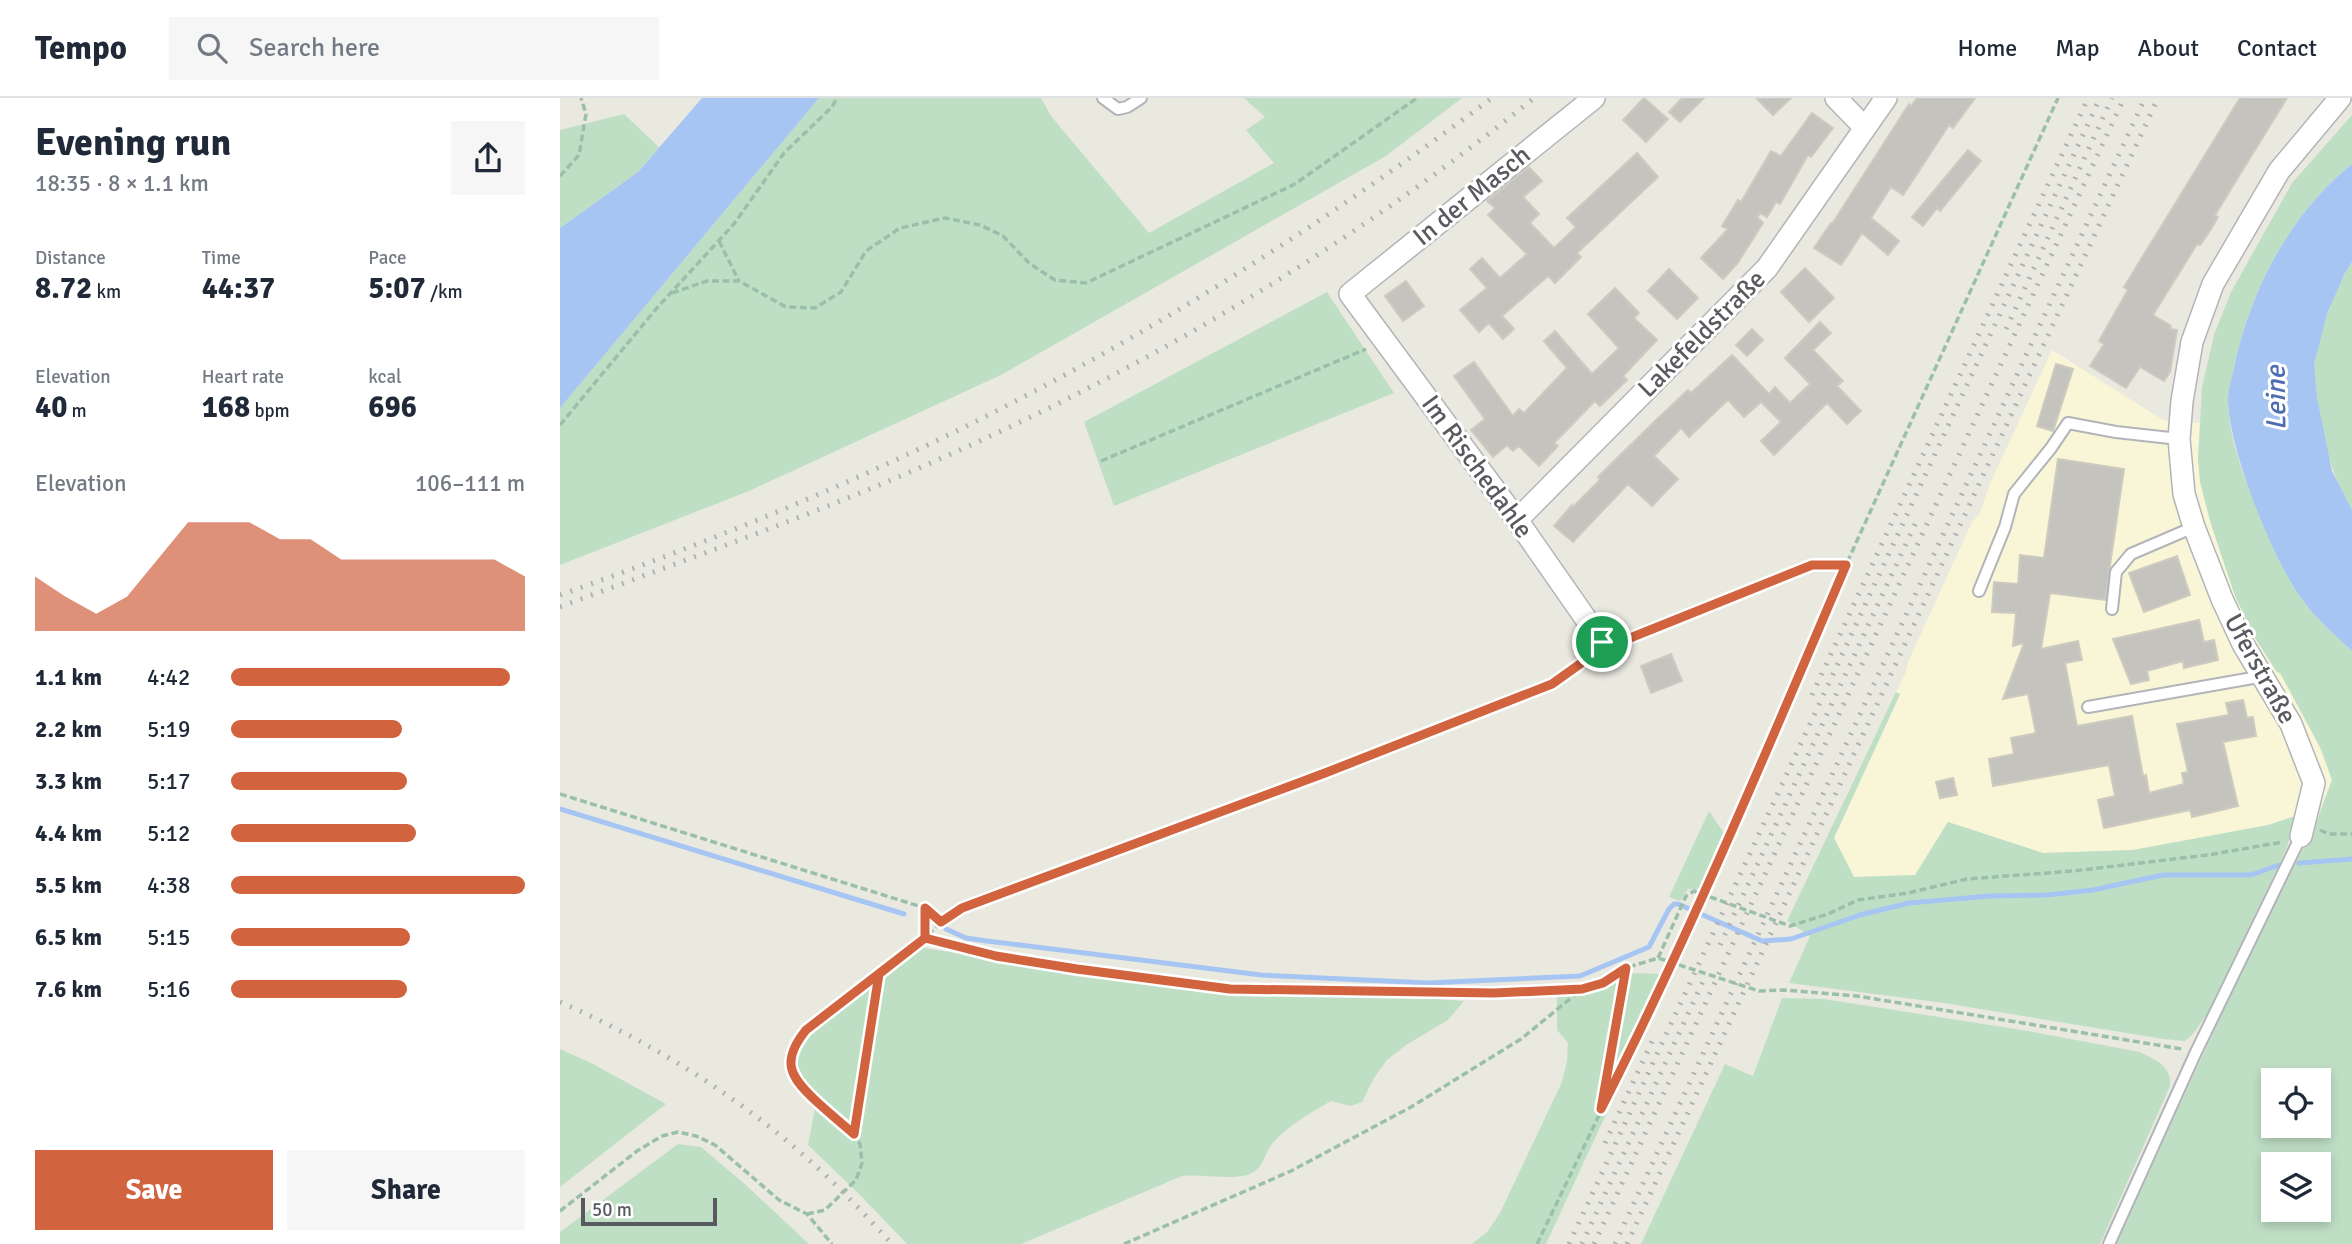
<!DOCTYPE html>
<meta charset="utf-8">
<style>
:root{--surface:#fff;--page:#f6f6f7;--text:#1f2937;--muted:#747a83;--line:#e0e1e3;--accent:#d1633f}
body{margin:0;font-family:Signika,sans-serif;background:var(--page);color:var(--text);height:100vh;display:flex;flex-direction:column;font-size:26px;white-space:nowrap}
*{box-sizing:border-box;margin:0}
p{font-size:23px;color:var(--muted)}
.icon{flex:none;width:38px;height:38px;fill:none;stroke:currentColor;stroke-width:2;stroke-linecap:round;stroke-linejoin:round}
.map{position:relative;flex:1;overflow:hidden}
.sheet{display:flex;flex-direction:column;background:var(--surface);width:560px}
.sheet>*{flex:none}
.buttons{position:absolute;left:1701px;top:970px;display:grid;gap:14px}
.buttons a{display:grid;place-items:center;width:70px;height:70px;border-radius:0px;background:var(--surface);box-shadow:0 4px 10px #0003;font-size:35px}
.scale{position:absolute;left:21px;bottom:18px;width:136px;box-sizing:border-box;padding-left:7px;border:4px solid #595a5f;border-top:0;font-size:19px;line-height:24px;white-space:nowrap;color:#595a5f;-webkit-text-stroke:5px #fff;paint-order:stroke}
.pin{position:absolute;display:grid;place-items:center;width:60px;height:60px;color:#fff;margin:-30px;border:4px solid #fff;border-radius:50%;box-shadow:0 2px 7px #0007}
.round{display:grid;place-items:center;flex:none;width:74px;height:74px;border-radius:0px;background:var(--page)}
.headline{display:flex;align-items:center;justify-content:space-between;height:119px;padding:0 35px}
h1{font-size:38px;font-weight:700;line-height:52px}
.stats{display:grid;grid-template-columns:repeat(3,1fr);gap:10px;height:119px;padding:7px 35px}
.stats div{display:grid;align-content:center}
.stats b{font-size:30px;font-weight:700}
.stats small{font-size:19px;font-weight:400}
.stats p{font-size:19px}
.chart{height:196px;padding:14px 35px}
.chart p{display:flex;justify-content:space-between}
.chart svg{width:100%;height:126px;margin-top:7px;fill:var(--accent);opacity:.7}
.action{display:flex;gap:14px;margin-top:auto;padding:14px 35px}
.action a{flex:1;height:80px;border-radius:0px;background:var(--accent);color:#fff;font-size:28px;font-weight:700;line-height:80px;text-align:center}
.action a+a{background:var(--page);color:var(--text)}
ul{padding:0 35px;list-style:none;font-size:23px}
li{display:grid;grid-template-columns:112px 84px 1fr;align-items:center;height:52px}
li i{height:18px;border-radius:9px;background:var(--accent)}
header{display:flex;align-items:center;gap:42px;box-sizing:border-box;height:98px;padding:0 35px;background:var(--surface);border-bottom:2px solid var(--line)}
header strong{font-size:33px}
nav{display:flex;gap:38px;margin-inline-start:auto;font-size:24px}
.search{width:490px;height:63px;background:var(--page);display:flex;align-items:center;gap:18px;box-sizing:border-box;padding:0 24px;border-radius:0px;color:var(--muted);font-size:26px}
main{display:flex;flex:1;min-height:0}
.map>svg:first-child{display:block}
</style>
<header>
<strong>Tempo</strong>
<div class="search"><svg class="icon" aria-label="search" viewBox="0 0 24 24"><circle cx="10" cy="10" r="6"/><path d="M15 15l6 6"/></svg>Search here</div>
<nav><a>Home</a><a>Map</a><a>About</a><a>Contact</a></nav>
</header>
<main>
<section class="sheet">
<div class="headline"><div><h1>Evening run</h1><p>18:35 · 8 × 1.1 km</p></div><a class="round"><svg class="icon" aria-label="share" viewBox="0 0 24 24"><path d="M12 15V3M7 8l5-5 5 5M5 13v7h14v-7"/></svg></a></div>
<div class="stats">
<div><p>Distance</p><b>8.72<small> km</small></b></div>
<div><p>Time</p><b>44:37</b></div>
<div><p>Pace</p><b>5:07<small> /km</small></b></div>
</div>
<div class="stats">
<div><p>Elevation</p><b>40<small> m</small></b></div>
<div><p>Heart rate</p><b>168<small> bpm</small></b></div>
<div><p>kcal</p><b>696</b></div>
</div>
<div class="chart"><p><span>Elevation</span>106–111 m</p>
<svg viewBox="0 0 160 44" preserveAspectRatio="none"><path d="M0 44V25L10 32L20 38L30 32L40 19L50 6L60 6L70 6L80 12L90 12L100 19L110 19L120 19L130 19L140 19L150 19L160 25V44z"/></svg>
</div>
<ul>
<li><b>1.1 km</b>4:42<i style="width:95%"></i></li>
<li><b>2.2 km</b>5:19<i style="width:58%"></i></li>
<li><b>3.3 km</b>5:17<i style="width:60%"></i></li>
<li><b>4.4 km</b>5:12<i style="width:63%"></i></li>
<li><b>5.5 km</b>4:38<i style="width:100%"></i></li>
<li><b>6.5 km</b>5:15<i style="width:61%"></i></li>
<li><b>7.6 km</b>5:16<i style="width:60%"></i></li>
</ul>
<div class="action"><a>Save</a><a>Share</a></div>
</section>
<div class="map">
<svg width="1792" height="1146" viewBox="0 0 1792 1146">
<rect width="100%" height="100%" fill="#eae9e0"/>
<path fill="#f8f6d7" d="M1492,252L1603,322L1640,325L1638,352L1650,423L1675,498L1695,540L1716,574L1720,575L1752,631L1772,681L1761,709L1708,727L1573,752L1483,755L1388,724L1355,777L1294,779L1274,740L1340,597L1336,594L1345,576L1349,562L1412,424L1420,415L1429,388Z"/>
<path fill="#bfdfc5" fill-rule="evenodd" d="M259,0H481L491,18L589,135L714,65L686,32L705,19L684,0H902L826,58L441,277L189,393L0,467V310Z
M64,16L99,49L78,74L0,130V32Z
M1792,17V66C1730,116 1690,192 1674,270C1672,279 1668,291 1668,301C1668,349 1694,404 1714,447C1722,465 1729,484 1741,500C1755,520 1774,536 1792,553V1146H1556L1699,835L1755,728L1772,682L1761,651L1720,575L1717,574L1695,540L1675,498L1650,423L1640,384L1638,362L1642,289L1654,237L1671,194L1732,85ZM1713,982H1759V1027H1713ZM1713,1066H1759V1111H1713Z
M1792,164V412C1771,383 1751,301 1754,265C1757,238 1777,187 1792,164Z
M767,194L834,295L554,408L524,324Z
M1336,594L1340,596L1274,740L1294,779L1355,777L1388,724L1483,755L1573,752L1708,727L1736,718L1727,749L1717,771L1647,916L1633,936L1625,943L1603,941L1384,905L1229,885L1250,838L1227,823Z
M1149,713L1168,741L1144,791H1128L1120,803L1109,799Z
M363,850L674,895L866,900L904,903L888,922L846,947L827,962L814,980L802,1004L791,1008L771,1003C753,1013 721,1032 710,1049C703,1060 703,1072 687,1077C667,1082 644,1076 622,1078L461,1146H347L299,1096L248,1047L257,1000C232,980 228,970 245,941Z
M1074,875L1106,876L1110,878L986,1146H912L927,1134L940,1115L1002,984L1007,963L1008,945L997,932V899L1045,890Z
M1222,900L1264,901L1468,933L1580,954C1596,962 1612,968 1610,988L1540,1146H1081L1165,966L1193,978Z
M0,951L33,966L106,1006L0,1089Z
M118,1046L141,1049L187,1088L249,1146H0V1134Z"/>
<path fill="#a7c5f3" d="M142,0H259L0,310V130L78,74Z
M1792,66V164L1784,177L1767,216L1754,266L1757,300L1772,373L1792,412V553C1774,536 1755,520 1741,500C1712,460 1668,349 1668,301C1668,291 1672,279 1674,270C1690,192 1730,116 1792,66Z"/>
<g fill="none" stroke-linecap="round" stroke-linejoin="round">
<path stroke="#a7c5f3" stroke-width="5" d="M0,711L344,816
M1739,765L1792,761
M386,831L406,840L427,843L701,877L868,885L1020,878L1089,849L1109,811L1114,806H1118L1202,843L1231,841L1300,817L1349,805L1430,798L1487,797L1533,792L1603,777H1691L1719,767"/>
</g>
<path fill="#c5c3bd" stroke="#cdcbbf" stroke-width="2" d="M1084,0L1108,21L1086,44L1063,22Z
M1122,0H1144L1120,24L1109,14Z
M1196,0H1231L1213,17Z
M1357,0H1415L1393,30L1389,27L1343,97L1331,89L1311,120L1339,143L1328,157L1302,135L1281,167L1254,150L1271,125L1272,126L1349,6L1351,8Z
M1680,0H1727L1655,117L1658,119L1651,131L1640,147L1637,146L1593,217L1611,228L1610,231L1617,232L1610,274L1604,283L1580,269L1566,290L1530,268L1544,246L1539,243L1568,192L1564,189Z
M1252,15L1273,30L1251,59L1248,57L1220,106L1216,104L1207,119L1201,115L1197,119L1203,125L1177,166L1163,181L1141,160L1168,131L1162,128L1178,102L1181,104L1211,53L1221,58Z
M1408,52L1421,63L1380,113L1377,110L1363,128L1352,119Z
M1077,55L1098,79L1017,155L1021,159L995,185L988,178L942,218L954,231L943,241L929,225L919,234L900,212L927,190L910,171L922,160L940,180L967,156L928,117L935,110L927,103L969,69L982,83L963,99L979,116L970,125L994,150L1016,129L1007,120Z
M1245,170L1274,200L1249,224L1221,194Z
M1109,171L1138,200L1117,221L1088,193Z
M846,183L864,208L843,223L825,198Z
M1055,190L1079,215L1074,220L1097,242L1063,278L1067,282L1040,308L1035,303L994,345L998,348L979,368L959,348L953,353L947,347L933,359L911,332L925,321L894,278L914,264L953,318L959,311L964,315L1007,270L984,243L995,233L1032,276L1059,250L1028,216Z
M1260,224L1271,235L1253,252L1283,283L1277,288L1301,313L1287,326L1267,305L1214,357L1201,343L1221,324L1201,304L1184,319L1168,302L1129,339L1121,330L1094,358L1118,381L1092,408L1068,386L1013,444L994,428L1012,407L1013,409L1040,382L1038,379L1094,324L1128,292L1131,295L1172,257L1209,296L1215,289L1230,305L1250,286L1225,260Z
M1192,231L1203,242L1187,258L1176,247Z
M1496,266L1513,271L1493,333L1477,328Z
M1498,361L1564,371L1545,502L1490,495L1481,551L1518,543L1522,562L1505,565L1517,628L1572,618L1583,678L1586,677L1589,695L1624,686L1622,675L1628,674L1617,626L1669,617L1666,605L1683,602L1687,620L1693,619L1696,638L1663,644L1678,708L1632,719L1630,712L1544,730L1538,702L1555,698L1549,667L1433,688L1429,661L1454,656L1451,640L1476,635L1468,596L1443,601L1464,545L1453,548L1456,515L1432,514L1434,484L1458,486L1460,457L1484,460Z
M1617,458L1630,497L1584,514L1569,475Z
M1639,522L1644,544L1654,542L1658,562L1624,570L1623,563L1587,573L1589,582L1571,586L1553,541Z
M1111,556L1122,583L1091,595L1081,568Z
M1393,680L1397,697L1380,700L1376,684Z"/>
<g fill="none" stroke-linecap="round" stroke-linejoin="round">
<defs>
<path id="service" d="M543,0L558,11L567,9L581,0
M1419,493L1445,429L1454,396L1491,350L1508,325L1556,334L1619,341
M1552,511L1556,474L1571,456L1634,429
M1528,609L1704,578
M1549,1146L1636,954L1741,738"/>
<path id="minor" d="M1034,0L790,196L957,422L1042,544
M1276,0L1305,30
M957,422L1207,170L1326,0
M1741,738L1754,685L1731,626L1683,546L1662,501L1634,429L1624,396L1619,341L1622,303L1632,244L1653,186L1719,73L1780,0"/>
</defs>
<use href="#service" stroke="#b3b4b9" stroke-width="14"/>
<use href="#minor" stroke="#b3b4b9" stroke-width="24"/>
<path stroke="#9abfaa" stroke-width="3.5" stroke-dasharray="7 3.5" stroke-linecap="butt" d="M0,78L19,57L26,16L21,0
M159,143L179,183
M112,195L147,183H179L226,209L255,210L281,194L306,153L340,130L385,120L420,127L443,138L470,166L495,182L526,185L735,86L857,0
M0,327L96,211L174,126L224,55L272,9L277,0
M541,363L806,251
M1061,541L1070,539L1252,467H1286
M0,696L365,810L381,824
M1760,732L1769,736H1792
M1164,754L1286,467L1498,0
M365,811V840
M365,840L436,858L517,871L670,891L934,895L1022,891L1043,885L1066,870L1098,860L1199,893L1224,892L1297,898L1622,951
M1098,860L1126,798L1134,793L1230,828L1268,816L1298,802L1348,795L1407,781L1513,773L1648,757L1723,744
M1042,1006L1066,872
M294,1036L319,878
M0,1113L77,1053L102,1038L118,1034L136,1038L155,1047L219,1102L247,1116L272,1146
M247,1116L265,1112L296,1082L302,1065L300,1046L294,1036C281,1025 268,1014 256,1003C229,978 221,963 246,932L365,840L381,824L402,810L765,675L992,585L1020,567L1028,558
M564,1146L731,1073L851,1009L961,941L1022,891
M977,1146L1108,874"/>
<use href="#service" stroke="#fff" stroke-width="10"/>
<use href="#minor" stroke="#fff" stroke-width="21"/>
<path stroke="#b0b1b1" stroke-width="5" stroke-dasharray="2 9" stroke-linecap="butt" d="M1446,231L1552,0
M0,497C152,443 303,382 446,308C617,220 778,115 932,0
M0,509C132,459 265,413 393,355C600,263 798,142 974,0
M1252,597L1528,0
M1160,847L1357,422
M0,904C95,946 185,1002 261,1073C286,1096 309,1121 332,1146
M1045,1045L1095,937
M1009,1146L1540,0
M1022,1146L1145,879
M1034,1146L1564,0
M1055,1146L1585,0
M1067,1146L1598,0"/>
<path stroke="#9abfaa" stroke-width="3.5" stroke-dasharray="7 3.5" stroke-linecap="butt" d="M1108,874L1164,754"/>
</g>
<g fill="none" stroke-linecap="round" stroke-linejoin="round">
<defs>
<path id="route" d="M1042,544L1020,566L992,586L765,675L402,810L381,824L365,810V840L319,876L294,1036C281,1025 268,1014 256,1003C229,978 221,963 246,932L365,840L436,858L517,871L670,891L934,895L1022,891L1043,885L1066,870L1041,1011C1131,834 1208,650 1286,467H1252L1070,540L1042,544"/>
</defs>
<use href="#route" stroke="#fff" stroke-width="14"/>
<use href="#route" stroke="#d1633f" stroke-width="9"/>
</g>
<g text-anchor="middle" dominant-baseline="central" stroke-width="6" stroke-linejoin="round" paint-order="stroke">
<g font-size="26" fill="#595a5f" stroke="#fff">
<text transform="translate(912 98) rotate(-39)">In der Masch</text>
<text transform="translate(1142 236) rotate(-45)">Lakefeldstraße</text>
<text transform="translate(917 369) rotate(54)">Im Rischedahle</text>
<text transform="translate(1700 571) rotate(61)">Uferstraße</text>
</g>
<g font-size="28" font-style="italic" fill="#4e6eb1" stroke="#fff">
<text transform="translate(1716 300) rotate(-91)">Leine</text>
</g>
</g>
</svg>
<div class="buttons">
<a><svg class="icon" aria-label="locate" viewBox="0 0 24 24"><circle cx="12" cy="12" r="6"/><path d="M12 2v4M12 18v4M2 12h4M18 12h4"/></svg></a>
<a><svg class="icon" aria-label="layers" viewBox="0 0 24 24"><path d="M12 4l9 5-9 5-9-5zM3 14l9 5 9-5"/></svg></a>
</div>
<div class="scale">50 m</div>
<div class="pin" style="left:1042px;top:544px;background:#1e9e55"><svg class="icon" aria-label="arrive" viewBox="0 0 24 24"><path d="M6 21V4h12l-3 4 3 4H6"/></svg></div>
</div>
</main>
